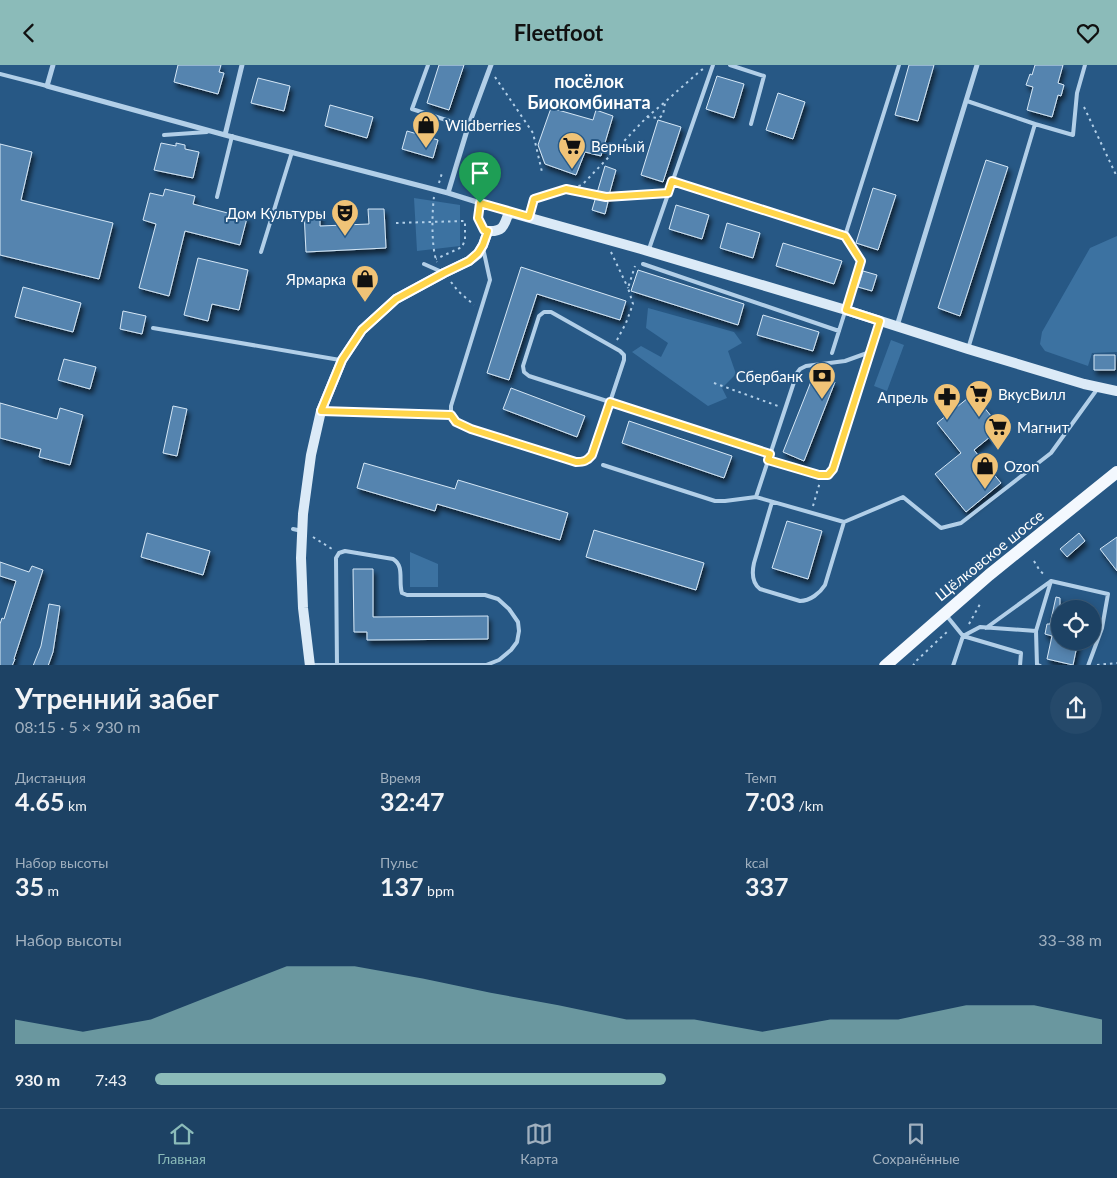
<!DOCTYPE html>
<html lang="ru">
<meta charset="utf-8">
<style>
:root{--surface:#1d4264;--page:#25496a;--text:#f1f3f6;--muted:#a0b0bf;--line:#3b5b78;--accent:#8bbbb9}
body{margin:0;font-family:Lato,sans-serif;background:var(--page);color:var(--text);height:100vh;display:flex;flex-direction:column;font-size:19px;white-space:nowrap}
*{box-sizing:border-box;margin:0}
p{font-size:16px;color:var(--muted)}
.icon{flex:none;width:28px;height:28px;fill:none;stroke:currentColor;stroke-width:2;stroke-linecap:round;stroke-linejoin:round}
.map{position:relative;height:600px;overflow:hidden}
.panel{display:flex;flex-direction:column;background:var(--surface);flex:1}
.panel>*{flex:none}
.buttons{position:absolute;left:1051px;top:535px;display:grid;gap:10px}
.buttons a{display:grid;place-items:center;width:50px;height:50px;border-radius:50%;background:var(--surface);box-shadow:0 2px 8px #0003,0 0 0 1px var(--line);font-size:25px}
.pin{position:absolute;display:grid;place-items:center;width:42px;height:42px;color:#fff;margin:-51px -21px;border-radius:50% 50% 50% 0;rotate:-45deg;box-shadow:0 0 5px #0007}
.pin .icon{rotate:45deg}
.round{display:grid;place-items:center;flex:none;width:52px;height:52px;border-radius:26px;background:var(--page)}
.summary{display:flex;align-items:center;justify-content:space-between;height:85px;padding:0 15px}
h1{font-size:28px;font-weight:700;line-height:38px}
.metrics{display:grid;grid-template-columns:repeat(3,1fr);gap:8px;height:85px;padding:5px 15px}
.metrics div{display:grid;align-content:center}
.metrics b{font-size:25px;font-weight:700}
.metrics small{font-size:14px;font-weight:400}
.metrics p{font-size:14px}
.chart{height:140px;padding:10px 15px}
.chart p{display:flex;justify-content:space-between}
.chart svg{width:100%;height:90px;margin-top:5px;fill:var(--accent);opacity:.7}
ul{padding:0 15px;list-style:none;font-size:16px}
li{display:grid;grid-template-columns:80px 60px 1fr;align-items:center;height:38px}
li i{height:12px;border-radius:6px;background:var(--accent)}
header{display:flex;justify-content:space-between;align-items:center;height:65px;padding:0 15px;background:var(--accent);color:#111;font-size:22px;font-weight:700}
.menu{display:flex;justify-content:space-around;align-items:center;height:70px;border-top:1px solid var(--line);background:var(--surface);font-size:14px;color:var(--muted)}
.menu a{display:grid;justify-items:center;gap:2px}
.menu .selected{color:var(--accent)}
.map>svg:first-child{display:block}
</style>
<header><svg class="icon" aria-label="back" viewBox="0 0 24 24"><path d="M15 5l-7 7 7 7"/></svg>Fleetfoot<svg class="icon" aria-label="heart" viewBox="0 0 24 24"><path d="M12 20l-8-8c-3-5 5-10 8-4 3-6 11-1 8 4z"/></svg></header>
<div class="map">
<svg width="1117" height="601" viewBox="0 0 1117 601">
<defs>
<filter id="shadow"><feDropShadow dx="2.5" dy="4.5" stdDeviation="2.5" flood-color="#0009"/></filter>
</defs>
<rect width="100%" height="100%" fill="#275885"/>
<path fill="#3c72a1" d="M414,133L460,140V181L417,186Z
M1117,171V287L1092,288L1088,301L1045,286L1040,279L1042,267L1090,183Z
M648,243L734,267L742,278L728,286L736,309L722,323L727,333L708,341L632,287L641,281L661,292L668,278L646,263Z
M891,275L904,280L887,326L874,321Z
M410,487L438,499V522H410Z"/>
<path fill="#5484af" stroke="#d5e7f6" filter="url(#shadow)" d="M178,0H221L219,7L224,8L218,29L174,17Z
M439,0H464L449,45L427,38Z
M909,0H934L918,56L895,50Z
M1035,0H1063L1058,18L1064,20L1061,31L1058,30L1052,52L1027,45L1033,22L1026,20L1030,9L1032,10Z
M717,11L744,19L734,53L706,44Z
M258,13L290,21L284,46L251,38Z
M778,28L805,37L793,74L766,65Z
M330,40L373,52L367,73L325,61Z
M551,43L593,55L596,45L613,51L601,91L585,87L576,110L545,99L538,80Z
M658,55L681,62L663,117L641,110Z
M407,66L438,75L433,93L402,84Z
M161,78L176,81V78L185,80V84L199,87L193,113L154,105Z
M0,79L32,87L21,135L113,158L99,214L0,190Z
M986,95L1008,102L960,251L938,243Z
M605,101L616,105L607,137H608L605,149L592,145Z
M873,123L896,130L878,185L856,178Z
M165,124L195,131L193,139L247,153L240,180L185,166L169,231L139,223L156,159L143,155L150,128L163,131Z
M676,140L709,150L702,174L669,164Z
M368,144H384L386,183L306,187L304,147H320V161L369,159Z
M727,158L760,168L753,193L720,183Z
M783,178L842,196L834,219L776,201Z
M198,193L248,205L239,245L212,239L208,256L184,250Z
M521,202L626,236L620,255L537,229L509,315L487,308Z
M638,205L744,239L738,260L631,226Z
M863,206L877,210L872,226L858,222Z
M23,222L81,238L73,267L15,252Z
M123,246L146,251L142,269L120,264Z
M763,250L819,267L813,286L757,270Z
M1094,290H1115V305H1094Z
M64,294L96,302L90,324L58,315Z
M814,309L835,317L804,396L783,387Z
M511,323L585,351L577,372L503,344Z
M973,329L1001,363L974,385L1001,418L966,447L935,409L961,388L937,358Z
M0,338L57,354L60,343L83,350L70,400L39,392L41,384L0,373Z
M173,341L187,344L177,391L163,388Z
M629,356L732,391L724,413L622,378Z
M364,398L455,424L458,415L568,448L560,475L437,439L435,446L357,423Z
M787,456L822,466L808,514L772,503Z
M594,465L704,498L696,525L586,492Z
M147,468L210,486L203,510L141,492Z
M1079,468L1085,476L1067,492L1060,484Z
M1117,472V506L1100,484Z
M0,497L29,507L32,501L43,505L14,594H15L12,601H0V559L2,553L4,554L16,516L0,511Z
M353,504H373V552L488,551V574L367,575V567H354Z
M1056,532L1060,533V576H1078L1073,600L1047,594L1052,571L1045,569L1047,559H1050Z
M49,539L60,541L53,587L48,601H33L41,581Z"/>
<g fill="none" stroke-linecap="round" stroke-linejoin="round">
<path stroke="#b2cfe8" stroke-width="2" stroke-dasharray="2.5 4" stroke-linecap="butt" d="M495,12L533,68L542,107
M1084,42L1117,112
M647,52L659,53L663,50L665,38
M439,118L442,108
M568,125L606,133L660,129
M434,132C432,146 431,184 437,197
M541,132L582,120L647,52L665,37L700,6L703,4
M396,158L465,156V175L462,182L436,194
M611,187L628,223
M451,217L458,226L474,240
M617,275L626,258L633,239L628,223L635,201
M714,318L778,341
M331,347L443,350
M813,441L820,417
M313,472L332,484
M1034,496L1040,506L1046,511
M969,559L980,539
M1097,600L1117,598
M913,601L915,597L949,565"/>
<path stroke="#b2cfe8" stroke-width="4" d="M428,0L412,44L468,62
M730,0L764,11L751,59
M0,9L47,21
M967,36L1035,59L968,284
M1035,59L1073,70L1077,28L1085,0
M164,70L207,67
M672,116L845,171L861,196L832,288
M217,132L232,71
M529,151L534,134
M845,171L899,0
M483,183L490,215L451,341V351L456,357L471,364L576,397C584,397 587,396 592,390L610,337L529,311L524,307L523,301L539,251L544,247H551L620,286L624,290V295L610,337L770,389
M649,184L713,0
M261,187L292,87
M424,199L442,207
M643,199L839,266
M153,263L340,295
M768,395L819,410H828L833,404L880,258
M603,400L715,436H725L756,432L797,308L800,304L806,301L845,296L870,287
M756,432L844,457L903,432L941,463L961,458L1051,388L1098,323
M772,437L754,498C752,507 752,518 760,524L800,536C810,536 820,528 825,520L844,457
M293,464L302,466
M946,550L963,571L980,562L1036,566
M986,563L1051,516
M310,600H486L499,595L511,585L517,577L519,566L518,557L509,544L498,534L485,530H407L402,528C398,516 405,501 393,494L345,486L339,488L336,493L337,600
M953,601L963,571L1021,588L1020,601
M1040,601L1037,600L1036,566L1051,516L1108,529L1102,563L1088,601"/>
<path stroke="#b2cfe8" stroke-width="5" d="M53,0L47,21L225,70L448,128L509,147
M225,70L242,0
M448,128L468,62L491,0
M480,138L478,153L484,165L488,166
M897,261L977,0"/>
<path stroke="#dbeaf7" stroke-width="10" d="M310,601L303,543L301,493L303,449L311,390L321,346L342,295L362,265L396,234L444,208L469,196L478,189L483,180L488,166C504,167 504,160 509,147L641,184L846,245L968,284L1084,319L1117,326"/>
<path stroke="#f3f8fe" stroke-width="12" d="M885,601L989,510L1117,407"/>
</g>
<g fill="none" stroke-linecap="round" stroke-linejoin="round">
<defs>
<path id="route" d="M672,116L845,171L861,196L846,245L880,256L833,404L828,410H819L768,395L770,389L610,337L592,390C587,396 584,397 576,397L471,364L456,357L451,350L321,346L342,295L362,265L396,234L444,208L469,196L478,188L483,180L488,166L484,165L478,153L480,138L529,152L534,134L566,124L606,132L668,128Z"/>
</defs>
<use href="#route" stroke="#fff" stroke-width="10"/>
<use href="#route" stroke="#ffd54a" stroke-width="6"/>
</g>
<defs>
<symbol id="shop-pin" viewBox="-11 -11 22 30"><path d="M0 17L-7.5 6A9.5 9.5 0 1 1 7.5 6Z" fill="#f0c377" stroke="#275885"/><path d="M-5-2.5h2.3a2.7 3.5 0 0 1 5.4 0H5L5.5 6h-11ZM-1.5-2.5h3a1.5 2.3 0 0 0-3 0Z" fill="#111"/></symbol>
<symbol id="supermarket-pin" viewBox="-11 -11 22 30"><path d="M0 17L-7.5 6A9.5 9.5 0 1 1 7.5 6Z" fill="#f0c377" stroke="#275885"/><path d="M-6-5.5h2.5l.6 2H6L4.5 2H-2.5L-4.4-4H-6ZM-1.5 3.2a1.3 1.3 0 1 0 .1 0ZM3 3.2a1.3 1.3 0 1 0 .1 0Z" fill="#111"/></symbol>
<symbol id="theatre-pin" viewBox="-11 -11 22 30"><path d="M0 17L-7.5 6A9.5 9.5 0 1 1 7.5 6Z" fill="#f0c377" stroke="#275885"/><path d="M-5-5.5Q0-4 5-5.5V0Q5 5 0 6Q-5 5-5 0ZM-3.3-2.5H-1v1.5H-3.3ZM1-2.5H3.3v1.5H1ZM-2.8 1Q0 5.5 2.8 1Z" fill="#111"/></symbol>
<symbol id="bank-pin" viewBox="-11 -11 22 30"><path d="M0 17L-7.5 6A9.5 9.5 0 1 1 7.5 6Z" fill="#f0c377" stroke="#275885"/><path d="M-6-4H6V4H-6ZM0-2.3a2.3 2.3 0 1 0 0 4.6a2.3 2.3 0 1 0 0-4.6Z" fill="#111"/></symbol>
<symbol id="pharmacy-pin" viewBox="-11 -11 22 30"><path d="M0 17L-7.5 6A9.5 9.5 0 1 1 7.5 6Z" fill="#f0c377" stroke="#275885"/><path d="M-2-6h4v4h4v4h-4v4h-4v-4h-4v-4h4Z" fill="#111"/></symbol>
</defs>
<g fill-rule="evenodd">
<use href="#shop-pin" x="410" y="44" width="32" height="43"/>
<use href="#supermarket-pin" x="556" y="65" width="32" height="43"/>
<use href="#theatre-pin" x="329" y="132" width="32" height="43"/>
<use href="#shop-pin" x="349" y="198" width="32" height="43"/>
<use href="#bank-pin" x="806" y="295" width="32" height="43"/>
<use href="#supermarket-pin" x="963" y="313" width="32" height="43"/>
<use href="#pharmacy-pin" x="931" y="316" width="32" height="43"/>
<use href="#supermarket-pin" x="982" y="346" width="32" height="43"/>
<use href="#shop-pin" x="969" y="385" width="32" height="43"/>
</g>
<g text-anchor="middle" dominant-baseline="central" stroke-width="4" stroke-linejoin="round" paint-order="stroke">
<g font-size="15" fill="#fff" stroke="#275885" text-anchor="start">
<text x="445" y="60">Wildberries</text>
<text x="591" y="81">Верный</text>
<text x="326" y="148" text-anchor="end">Дом Культуры</text>
<text x="346" y="214" text-anchor="end">Ярмарка</text>
<text x="803" y="311" text-anchor="end">Сбербанк</text>
<text x="998" y="329">ВкусВилл</text>
<text x="928" y="332" text-anchor="end">Апрель</text>
<text x="1017" y="362">Магнит</text>
<text x="1004" y="401">Ozon</text>
</g>
<g font-size="15" fill="#fff" stroke="#275885">
<text transform="translate(989 490) rotate(-39)">Щёлковское шоссе</text>
</g>
<g font-size="18" font-weight="bold" fill="#fff" stroke="#275885">
<text x="589" y="16">посёлок<tspan x="589" dy="21">Биокомбината</tspan></text>
</g>
</g>
</svg>
<div class="buttons">
<a><svg class="icon" aria-label="locate" viewBox="0 0 24 24"><circle cx="12" cy="12" r="6"/><path d="M12 2v4M12 18v4M2 12h4M18 12h4"/></svg></a>
</div>
<div class="pin" style="left:480px;top:138px;background:#1e9e55"><svg class="icon" aria-label="arrive" viewBox="0 0 24 24"><path d="M6 21V4h12l-3 4 3 4H6"/></svg></div>
</div>
<section class="panel">
<div class="summary"><div><h1>Утренний забег</h1><p>08:15 · 5 × 930 m</p></div><a class="round"><svg class="icon" aria-label="share" viewBox="0 0 24 24"><path d="M12 15V3M7 8l5-5 5 5M5 13v7h14v-7"/></svg></a></div>
<div class="metrics">
<div><p>Дистанция</p><b>4.65<small> km</small></b></div>
<div><p>Время</p><b>32:47</b></div>
<div><p>Темп</p><b>7:03<small> /km</small></b></div>
</div>
<div class="metrics">
<div><p>Набор высоты</p><b>35<small> m</small></b></div>
<div><p>Пульс</p><b>137<small> bpm</small></b></div>
<div><p>kcal</p><b>337</b></div>
</div>
<div class="chart"><p><span>Набор высоты</span>33–38 m</p>
<svg viewBox="0 0 160 44" preserveAspectRatio="none"><path d="M0 44V32L10 38L20 32L30 19L40 6L50 6L60 12L70 19L80 25L90 32L100 32L110 38L120 32L130 32L140 25L150 25L160 32V44z"/></svg>
</div>
<ul>
<li><b>930 m</b>7:43<i style="width:54%"></i></li>
</ul>
</section>
<nav class="menu">
<a class="selected"><svg class="icon" aria-label="home" viewBox="0 0 24 24"><path d="M3 11l9-7 9 7M6 9v11h12V9"/></svg>Главная</a>
<a><svg class="icon" aria-label="map" viewBox="0 0 24 24"><path d="M3 6l6-2 6 2 6-2v14l-6 2-6-2-6 2zM9 4v14M15 6v14"/></svg>Карта</a>
<a><svg class="icon" aria-label="saved" viewBox="0 0 24 24"><path d="M7 4h10v16l-5-4-5 4z"/></svg>Сохранённые</a>
</nav>
